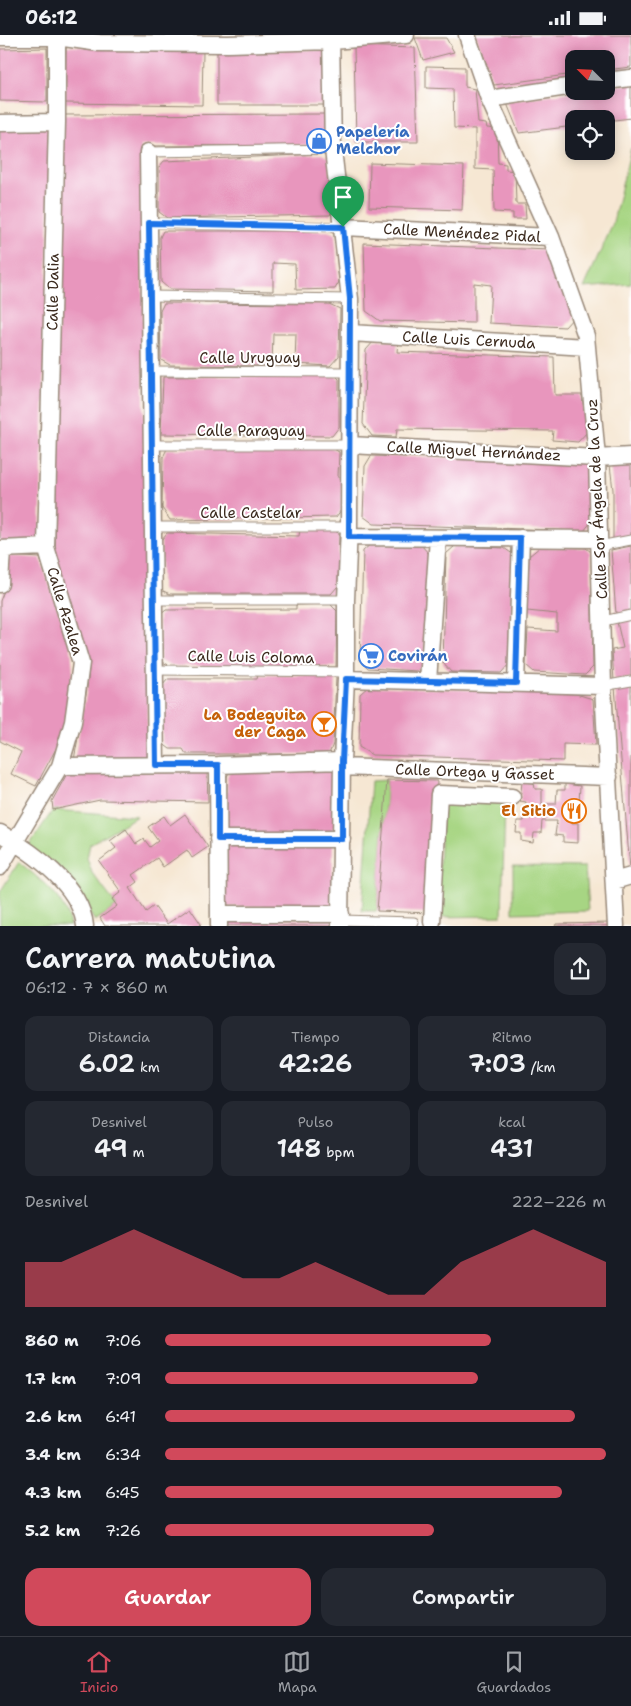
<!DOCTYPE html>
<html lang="es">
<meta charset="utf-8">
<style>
:root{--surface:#171b24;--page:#242831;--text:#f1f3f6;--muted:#9ea1a6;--line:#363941;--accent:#d1495b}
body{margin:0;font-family:"Shantell Sans",sans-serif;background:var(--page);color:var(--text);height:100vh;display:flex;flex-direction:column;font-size:19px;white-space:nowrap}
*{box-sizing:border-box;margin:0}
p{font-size:16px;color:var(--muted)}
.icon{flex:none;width:28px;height:28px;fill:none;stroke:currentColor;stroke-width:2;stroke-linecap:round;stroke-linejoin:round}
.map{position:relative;height:891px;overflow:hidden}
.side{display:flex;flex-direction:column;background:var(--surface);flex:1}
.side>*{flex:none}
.needle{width:32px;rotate:294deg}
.buttons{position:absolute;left:565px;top:15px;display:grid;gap:10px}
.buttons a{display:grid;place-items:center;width:50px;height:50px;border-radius:10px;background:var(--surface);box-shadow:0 2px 12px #0003;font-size:25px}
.pin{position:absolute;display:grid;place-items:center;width:42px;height:42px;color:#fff;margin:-51px -21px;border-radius:50% 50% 50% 0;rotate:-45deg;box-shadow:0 0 5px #0007}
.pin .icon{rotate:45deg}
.round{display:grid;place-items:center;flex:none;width:52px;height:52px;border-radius:15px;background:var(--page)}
.overview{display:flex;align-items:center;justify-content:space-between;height:85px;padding:0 25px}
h1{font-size:28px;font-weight:600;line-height:38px}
.metrics{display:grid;grid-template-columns:repeat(3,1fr);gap:8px;height:85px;padding:5px 25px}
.metrics div{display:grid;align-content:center;border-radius:12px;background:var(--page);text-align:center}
.metrics b{font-size:25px;font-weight:600}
.metrics small{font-size:14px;font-weight:400}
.metrics p{font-size:14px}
.chart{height:140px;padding:10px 25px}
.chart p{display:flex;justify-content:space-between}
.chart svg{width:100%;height:90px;margin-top:5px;fill:var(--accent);opacity:.7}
.primary-button{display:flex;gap:10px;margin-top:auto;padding:10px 25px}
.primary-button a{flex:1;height:58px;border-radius:15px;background:var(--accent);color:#fff;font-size:20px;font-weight:600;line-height:58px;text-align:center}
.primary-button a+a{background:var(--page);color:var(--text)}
ul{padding:0 25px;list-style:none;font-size:16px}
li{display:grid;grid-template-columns:80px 60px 1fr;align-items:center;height:38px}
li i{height:12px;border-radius:6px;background:var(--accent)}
.status{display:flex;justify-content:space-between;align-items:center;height:35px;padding:0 25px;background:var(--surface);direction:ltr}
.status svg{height:14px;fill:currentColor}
.tab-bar{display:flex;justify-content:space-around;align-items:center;height:70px;border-top:1px solid var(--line);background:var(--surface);font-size:14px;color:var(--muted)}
.tab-bar a{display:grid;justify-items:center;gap:2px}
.tab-bar .active{color:var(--accent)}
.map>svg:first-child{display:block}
</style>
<div class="status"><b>06:12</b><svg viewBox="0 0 49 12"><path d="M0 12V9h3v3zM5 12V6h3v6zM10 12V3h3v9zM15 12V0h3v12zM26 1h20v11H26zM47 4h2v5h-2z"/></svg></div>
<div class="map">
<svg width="631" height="891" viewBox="0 0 631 891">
<rect width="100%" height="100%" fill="#fff"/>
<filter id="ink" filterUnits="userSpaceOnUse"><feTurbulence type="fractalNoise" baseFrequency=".02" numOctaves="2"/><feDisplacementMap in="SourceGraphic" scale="10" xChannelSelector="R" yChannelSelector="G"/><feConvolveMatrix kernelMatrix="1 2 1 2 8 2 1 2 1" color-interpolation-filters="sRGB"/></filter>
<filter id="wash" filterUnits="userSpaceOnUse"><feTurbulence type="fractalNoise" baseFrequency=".0096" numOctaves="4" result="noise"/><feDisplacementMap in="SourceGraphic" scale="20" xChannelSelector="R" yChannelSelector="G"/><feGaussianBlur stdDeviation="1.12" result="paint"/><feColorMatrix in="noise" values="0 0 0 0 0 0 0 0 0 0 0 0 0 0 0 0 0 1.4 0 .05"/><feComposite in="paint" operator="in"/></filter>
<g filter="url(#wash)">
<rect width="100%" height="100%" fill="#f6e7d3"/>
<path fill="#a7d583" stroke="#718050" d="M631,113V249L584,253L612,191Z
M387,745L377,876H362L371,746Z
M442,763L505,767L502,881L437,882Z
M53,775L137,781L90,809L87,823L92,838L117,871L95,886L83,869L28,812Z
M19,827C39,844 66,863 70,891H0V857Z
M513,831L585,832L588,876L513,878Z"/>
<g id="blocks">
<path fill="#e896bd" d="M476,0H631V32L606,35V24H574V39L494,50Z
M415,3H446L454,17L423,25Z
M66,11L203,16L202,70L65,68Z
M354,11L415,13L418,107H356Z
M47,13V67L0,66V14Z
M217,15H327L328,70H217Z
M426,31L465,32V52L475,54L478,88L486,89L487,93L497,94L498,128L506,129V135L515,136L516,169H525L526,184H513V178L494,177L493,135L475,134V94L454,93L453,54L426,53Z
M631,49V83L606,86V84H574V91L519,98L506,66L578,56H606V52Z
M326,79L323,110L141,111L148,722L74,725L87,653L89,632L86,616L55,530L61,80Z
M51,92L40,507H0V93Z
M322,119L329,123L334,170L330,180L167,183L159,177V132L164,126Z
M370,128L464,131L462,175L369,172Z
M163,196H328L335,199L339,247L335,254L296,255L295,229L273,228V256L169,254L161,247L160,202Z
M364,208L551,215L574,282L565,292L489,288L491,250L474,248V288L380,286L366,276Z
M164,268L329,269L340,274L339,321L330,331L295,329L296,299H273L272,331L170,330L161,325L160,276Z
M375,305L398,306L397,317L554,322L555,360H582L587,397L578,407L552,405L553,396L397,394L396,402L372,401L363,389L366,315Z
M335,340L339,344V392L332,401L161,399L163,342Z
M330,412L339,417L338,442H342L341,475L336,482L170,485L162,473L163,422L167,414Z
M371,421L582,426L589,434L591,487L584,496L374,489L363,481L365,431Z
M631,427V501L613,505V455L610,430Z
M300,495H332L339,498L338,551L331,559H170L161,555V505L167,498L299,501Z
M372,508L421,510L429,519L424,628L417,636L368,633L360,625L363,516Z
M455,511L504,513L514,520L509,629L501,638L451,637L443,628L446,519Z
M631,511V576L616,579L611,515Z
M540,512L586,513L591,517L593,632L585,640L534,637L526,630L528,594L557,596V579L527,576L529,521Z
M8,521L40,523L71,611L73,637L68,677L60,706L36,751L11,739L21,717L0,706V566L7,548Z
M330,569L337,576L336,632L171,631L160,626L159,581L166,575L296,574V570Z
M631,584V643L614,646L612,615L623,613L617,587Z
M258,640L333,641L336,643L333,709L329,719H186L183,714H170L162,708V651L168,644H257Z
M631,650V834H630L615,652Z
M369,651L576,659L593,664L596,710L563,709V726L372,720L359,712L360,659Z
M328,730L335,736V791L327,800H226L227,742L231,732Z
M69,735L207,738L208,767L100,765L53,775L52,766Z
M387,745L437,746L430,878L377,876Z
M522,747L534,748L535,754H542V769H556L557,755H565V749L580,751L579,767L573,769L572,788H578V808L563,807V801L555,800L557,786H542L541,798H534L533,808L521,806V798H516L517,786H524L526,767L520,766Z
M185,779L208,812L192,823L187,815L163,832L157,823L133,840L138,847L130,853L146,877L154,871L167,889L190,873L201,889L199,891H105L100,883L117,871L112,864L121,857L99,826L116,813L110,806L126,794L136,809L144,804L150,812L158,806L148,792L164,781L170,790Z
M333,809L332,871L225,872L226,810Z
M224,883L333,885V891H224Z
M608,888V891H555L556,889Z"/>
</g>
</g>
<g filter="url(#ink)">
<use href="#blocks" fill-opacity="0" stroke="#988878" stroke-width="1"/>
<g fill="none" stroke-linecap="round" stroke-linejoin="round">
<defs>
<path id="lane" d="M148,117L333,114
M149,188L343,192
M150,261L350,264
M151,336L349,337
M152,410H350
M153,492H349
M599,511L631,505
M154,565H346
M603,586L631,580
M155,635L346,637
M603,651L631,646
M341,885L414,887"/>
<path id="street" d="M331,0L333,114L350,264L349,492L346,565V644L342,726L340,891
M467,0L489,64L551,202L586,301L597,423L603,651L616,891
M0,2H57L99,8L228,9L332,6L406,0
M606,46L631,43
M489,64L574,51
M0,88L57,87
M148,117L156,730
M343,192L551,202
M350,298L587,312
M350,410L597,423L631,421
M349,502L599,504
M0,514L46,512
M0,549L2,514
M346,644L603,651
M428,646L438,503
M516,648L521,503
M218,730L219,891
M60,731L218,730L342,726
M342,732L609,742
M0,798C32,817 81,850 85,891
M218,804H342
M0,832L60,731L73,687L81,628L46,512L57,87V2
M614,846L631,841
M220,879H341
M432,887L439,759L512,762"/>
</defs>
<use href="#lane" stroke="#988878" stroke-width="11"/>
<use href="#street" stroke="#988878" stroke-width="19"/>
<use href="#lane" stroke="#fff" stroke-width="9"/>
<use href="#street" stroke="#fff" stroke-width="16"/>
</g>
</g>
<g fill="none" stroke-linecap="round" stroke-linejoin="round" filter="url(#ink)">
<defs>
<path id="route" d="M149,188L343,192L350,264L349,502L520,503L516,648L346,644L342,726V804H218V730H156Z"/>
</defs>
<use href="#route" stroke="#fff" stroke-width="10"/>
<use href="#route" stroke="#1a73e8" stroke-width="6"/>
</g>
<defs>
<symbol id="shop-ring" viewBox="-11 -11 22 22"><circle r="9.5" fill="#fff" stroke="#3f7fe0" stroke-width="1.5"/><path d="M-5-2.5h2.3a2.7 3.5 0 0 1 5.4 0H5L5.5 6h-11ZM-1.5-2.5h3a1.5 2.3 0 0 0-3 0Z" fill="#3f7fe0"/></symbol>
<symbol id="supermarket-ring" viewBox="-11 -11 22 22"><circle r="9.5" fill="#fff" stroke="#3f7fe0" stroke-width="1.5"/><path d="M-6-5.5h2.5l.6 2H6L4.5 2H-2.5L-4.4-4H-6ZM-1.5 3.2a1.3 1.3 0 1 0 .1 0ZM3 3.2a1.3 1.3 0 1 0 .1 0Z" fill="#3f7fe0"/></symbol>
<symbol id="bar-ring" viewBox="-11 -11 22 22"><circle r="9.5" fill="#fff" stroke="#e8710a" stroke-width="1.5"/><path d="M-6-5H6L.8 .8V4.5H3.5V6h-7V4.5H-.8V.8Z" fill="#e8710a"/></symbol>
<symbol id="restaurant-ring" viewBox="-11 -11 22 22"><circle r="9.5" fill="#fff" stroke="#e8710a" stroke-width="1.5"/><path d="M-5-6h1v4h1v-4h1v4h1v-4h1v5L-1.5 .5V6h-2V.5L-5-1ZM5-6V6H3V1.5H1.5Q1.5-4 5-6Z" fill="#e8710a"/></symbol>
</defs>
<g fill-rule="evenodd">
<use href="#shop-ring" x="305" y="92" width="28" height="28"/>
<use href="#supermarket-ring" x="357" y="607" width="28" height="28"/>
<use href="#bar-ring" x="310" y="675" width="28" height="28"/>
<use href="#restaurant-ring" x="560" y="762" width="28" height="28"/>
</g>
<g text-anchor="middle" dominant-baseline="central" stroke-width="4" stroke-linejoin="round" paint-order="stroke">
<g font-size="15" font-weight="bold" fill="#366cbe" stroke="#fff" text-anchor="start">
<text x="336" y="97">Papelería<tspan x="336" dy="17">Melchor</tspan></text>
<text x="388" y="621">Covirán</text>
</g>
<g font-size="15" fill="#3b2a1e" stroke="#fff">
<text transform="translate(462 198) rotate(3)">Calle Menéndez Pidal</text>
<text transform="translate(53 257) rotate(-89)">Calle Dalia</text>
<text transform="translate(469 305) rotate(3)">Calle Luis Cernuda</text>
<text x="250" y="323">Calle Uruguay</text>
<text x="251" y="396">Calle Paraguay</text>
<text transform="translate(474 416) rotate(3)">Calle Miguel Hernández</text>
<text transform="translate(597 464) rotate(-93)">Calle Sor Ángela de la Cruz</text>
<text x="251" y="478">Calle Castelar</text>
<text transform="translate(65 576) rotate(73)">Calle Azalea</text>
<text transform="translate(251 622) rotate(1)">Calle Luis Coloma</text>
<text transform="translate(475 737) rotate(2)">Calle Ortega y Gasset</text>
</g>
<g font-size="15" font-weight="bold" fill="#c56008" stroke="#fff" text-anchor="end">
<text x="306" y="680">La Bodeguita<tspan x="306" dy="17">der Caga</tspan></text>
<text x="556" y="776">El Sitio</text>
</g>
</g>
</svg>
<div class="buttons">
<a><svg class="needle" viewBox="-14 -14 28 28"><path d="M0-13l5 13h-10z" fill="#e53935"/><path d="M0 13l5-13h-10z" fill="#9ea1a6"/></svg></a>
<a><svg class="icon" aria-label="locate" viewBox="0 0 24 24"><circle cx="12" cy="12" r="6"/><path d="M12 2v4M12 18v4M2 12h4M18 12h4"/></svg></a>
</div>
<div class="pin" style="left:343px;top:192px;background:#1e9e55"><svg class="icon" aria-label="arrive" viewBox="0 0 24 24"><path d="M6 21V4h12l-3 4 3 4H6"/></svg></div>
</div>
<section class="side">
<div class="overview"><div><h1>Carrera matutina</h1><p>06:12 · 7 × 860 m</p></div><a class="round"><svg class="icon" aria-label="share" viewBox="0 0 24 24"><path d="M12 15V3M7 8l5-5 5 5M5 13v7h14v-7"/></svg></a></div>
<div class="metrics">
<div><p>Distancia</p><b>6.02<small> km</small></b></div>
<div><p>Tiempo</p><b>42:26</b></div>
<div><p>Ritmo</p><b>7:03<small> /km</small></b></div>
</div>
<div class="metrics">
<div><p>Desnivel</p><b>49<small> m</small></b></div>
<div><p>Pulso</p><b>148<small> bpm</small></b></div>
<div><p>kcal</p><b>431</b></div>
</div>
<div class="chart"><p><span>Desnivel</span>222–226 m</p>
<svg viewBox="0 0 160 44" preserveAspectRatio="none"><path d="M0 44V22L10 22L20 14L30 6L40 14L50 22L60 30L70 30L80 22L90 30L100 38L110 38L120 22L130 14L140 6L150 14L160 22V44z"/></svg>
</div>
<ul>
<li><b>860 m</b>7:06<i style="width:74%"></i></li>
<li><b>1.7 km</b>7:09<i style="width:71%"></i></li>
<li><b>2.6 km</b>6:41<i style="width:93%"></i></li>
<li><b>3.4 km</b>6:34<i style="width:100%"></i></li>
<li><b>4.3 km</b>6:45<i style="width:90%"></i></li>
<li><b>5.2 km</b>7:26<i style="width:61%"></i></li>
</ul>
<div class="primary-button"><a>Guardar</a><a>Compartir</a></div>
</section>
<nav class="tab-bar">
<a class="active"><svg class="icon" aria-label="home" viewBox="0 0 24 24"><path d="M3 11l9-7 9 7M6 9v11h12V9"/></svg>Inicio</a>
<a><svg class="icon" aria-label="map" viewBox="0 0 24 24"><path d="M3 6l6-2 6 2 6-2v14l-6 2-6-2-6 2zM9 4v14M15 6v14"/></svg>Mapa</a>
<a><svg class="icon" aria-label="saved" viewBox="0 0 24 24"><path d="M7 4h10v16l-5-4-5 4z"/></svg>Guardados</a>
</nav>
